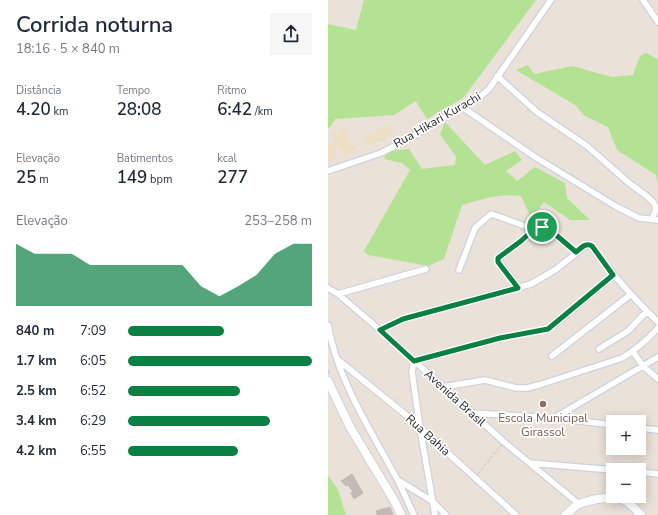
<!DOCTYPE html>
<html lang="pt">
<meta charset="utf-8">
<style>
:root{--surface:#fff;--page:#f6f6f7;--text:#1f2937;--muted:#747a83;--accent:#0b8043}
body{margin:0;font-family:"Nunito Sans",sans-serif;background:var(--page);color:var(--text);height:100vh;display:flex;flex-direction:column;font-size:15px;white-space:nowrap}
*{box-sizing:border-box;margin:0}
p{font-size:13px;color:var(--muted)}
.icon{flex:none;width:22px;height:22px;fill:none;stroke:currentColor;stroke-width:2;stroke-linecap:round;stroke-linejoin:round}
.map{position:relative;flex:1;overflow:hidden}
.sheet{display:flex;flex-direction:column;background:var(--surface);width:328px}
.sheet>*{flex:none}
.fabs{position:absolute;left:278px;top:415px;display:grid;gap:8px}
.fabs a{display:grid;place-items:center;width:40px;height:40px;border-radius:0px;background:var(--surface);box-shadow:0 2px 10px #0003;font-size:20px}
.pin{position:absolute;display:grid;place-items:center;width:34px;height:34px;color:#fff;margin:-17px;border:2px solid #fff;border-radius:50%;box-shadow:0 1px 4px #0007}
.round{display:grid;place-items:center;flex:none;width:42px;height:42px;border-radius:0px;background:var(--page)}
.head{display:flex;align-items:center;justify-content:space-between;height:68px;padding:0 16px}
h1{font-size:22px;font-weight:600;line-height:30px}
.metrics{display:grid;grid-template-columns:repeat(3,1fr);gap:6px;height:68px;padding:4px 16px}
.metrics div{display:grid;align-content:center}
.metrics b{font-size:17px;font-weight:600}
.metrics small{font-size:11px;font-weight:400}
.metrics p{font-size:11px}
.chart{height:112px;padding:8px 16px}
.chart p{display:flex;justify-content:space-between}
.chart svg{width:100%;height:72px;margin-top:4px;fill:var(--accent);opacity:.7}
ul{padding:0 16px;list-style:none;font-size:13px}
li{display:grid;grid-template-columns:64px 48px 1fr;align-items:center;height:30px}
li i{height:10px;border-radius:5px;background:var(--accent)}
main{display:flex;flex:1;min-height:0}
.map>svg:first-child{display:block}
</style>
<main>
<section class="sheet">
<div class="head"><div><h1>Corrida noturna</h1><p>18:16 · 5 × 840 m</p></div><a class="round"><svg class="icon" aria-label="share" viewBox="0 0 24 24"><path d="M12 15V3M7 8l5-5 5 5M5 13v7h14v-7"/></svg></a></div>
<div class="metrics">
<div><p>Distância</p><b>4.20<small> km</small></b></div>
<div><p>Tempo</p><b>28:08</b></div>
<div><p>Ritmo</p><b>6:42<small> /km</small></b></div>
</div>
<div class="metrics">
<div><p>Elevação</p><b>25<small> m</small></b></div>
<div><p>Batimentos</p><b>149<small> bpm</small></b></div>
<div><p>kcal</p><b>277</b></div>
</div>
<div class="chart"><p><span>Elevação</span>253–258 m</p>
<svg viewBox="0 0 160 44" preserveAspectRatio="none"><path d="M0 44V6L10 12L20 12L30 12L40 19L50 19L60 19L70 19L80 19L90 19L100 32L110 38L120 32L130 25L140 12L150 6L160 6V44z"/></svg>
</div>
<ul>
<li><b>840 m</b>7:09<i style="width:52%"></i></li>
<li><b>1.7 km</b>6:05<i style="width:100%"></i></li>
<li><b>2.5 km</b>6:52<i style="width:61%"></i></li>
<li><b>3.4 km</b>6:29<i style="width:77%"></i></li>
<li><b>4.2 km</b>6:55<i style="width:60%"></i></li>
</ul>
</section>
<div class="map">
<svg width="330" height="515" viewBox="0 0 330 515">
<rect width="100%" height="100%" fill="#eae1d8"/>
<path fill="#eddec6" d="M61,124L67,134L58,138V142L55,143L52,141L40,146L36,136Z
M16,127L21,135L19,136L22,142H23L27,149L26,151L22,153L20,152V154L16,155H15L11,147L5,150L9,158L0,163V141L2,145L8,142L4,134L7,132L8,133Z"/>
<path fill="#b3e392" d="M36,0H208L135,98L99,119L88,101L66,115L7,119L2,127L0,128V24L28,30Z
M318,53L330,59V185L328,175L289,150L280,127L257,116L247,105L188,70L200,65L206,74L244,66L284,77L305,75L312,56Z
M117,122L157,165L187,151L194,160L178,171L189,181L207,167L237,183L239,198L262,220H242L216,202L203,218L193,196C171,193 155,199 134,205L116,259L100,266L40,255L36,251L82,170L74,163L56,159L59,151L81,149L94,169L127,165L128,157L112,134Z
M0,475L10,490L18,515H0Z"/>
<path fill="#c2bbb5" stroke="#c5bdb2" d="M24,474L35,493L26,499L23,493L25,492L20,485L18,486L13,481Z
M62,507L65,515H49L48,511Z"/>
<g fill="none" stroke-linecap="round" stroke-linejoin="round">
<defs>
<path id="service" d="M172,338L220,329L225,326"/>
<path id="minor" d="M315,0L330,22
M169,76L209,112L259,146L301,183L320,197L326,203L328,209L324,219
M134,107L207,157L289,207L311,218L330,220
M0,171L53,153L87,135L153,96L161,89L223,0
M131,270L147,228L163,214L175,218L205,229
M0,288L10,294L52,330L176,442L251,504
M190,288L170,260L172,256L193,241L205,229L214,227L221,229L248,252
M10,294L98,269
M0,325C10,381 42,429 69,479C75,490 80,503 86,515
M226,325L285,275
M52,330L75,319L203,284L227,270L260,244L263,246C284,274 305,298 330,322
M271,349L300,331L319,311
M305,352L315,366L330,379
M224,356L302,295
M9,359L78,415L188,515
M114,387L157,380L188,388H199L211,385L294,358C308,350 319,340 330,328
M145,413L226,418L285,425
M226,418L330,357
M311,428L330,430
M202,463L285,470
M311,472L330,474
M70,480L104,501L118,515
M107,515L92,428L84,372L86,361L172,338"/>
<path id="secondary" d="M0,381L22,427L67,502L73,515
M237,515C243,512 245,506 251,504C261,500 285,495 294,499C302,502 307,509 313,515"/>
</defs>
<use href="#service" stroke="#cdd2e1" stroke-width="4.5"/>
<use href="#minor" stroke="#cdd2e1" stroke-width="8"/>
<use href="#secondary" stroke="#cdd2e1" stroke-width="10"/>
<path stroke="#c3c3c3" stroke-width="1" stroke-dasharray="3 2" stroke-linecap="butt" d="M0,370L2,375
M150,474L173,445"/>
<use href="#service" stroke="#fff" stroke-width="2.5"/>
<use href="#minor" stroke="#fff" stroke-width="5.5"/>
<use href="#secondary" stroke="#fff" stroke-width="8"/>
</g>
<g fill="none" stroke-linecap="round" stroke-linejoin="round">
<defs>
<path id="route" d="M214,227L221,229L248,252C253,248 258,242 264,246L285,275L220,329L172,338L86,361L52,330L75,319L190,288L170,262V258L193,241L205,230Z"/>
</defs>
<use href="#route" stroke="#fff" stroke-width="8"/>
<use href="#route" stroke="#0b8043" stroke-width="5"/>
</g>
<circle fill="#8d6e63" stroke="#fff" stroke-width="1.5" cx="215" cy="404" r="4"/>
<g text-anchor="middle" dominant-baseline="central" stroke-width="3.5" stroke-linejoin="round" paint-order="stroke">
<g font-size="12" fill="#272727" stroke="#fff">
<text transform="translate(109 120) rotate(-30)">Rua Hikari Kurachi</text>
<text transform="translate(127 398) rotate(42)">Avenida Brasil</text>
<text transform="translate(100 435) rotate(42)">Rua Bahia</text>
</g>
<g font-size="12" fill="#785e54" stroke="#fff">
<text x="215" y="418">Escola Municipal<tspan x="215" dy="14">Girassol</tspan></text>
</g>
</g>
</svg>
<div class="fabs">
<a>+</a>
<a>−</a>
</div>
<div class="pin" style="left:214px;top:227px;background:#1e9e55"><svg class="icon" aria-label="arrive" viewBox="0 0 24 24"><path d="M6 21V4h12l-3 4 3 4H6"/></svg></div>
</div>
</main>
